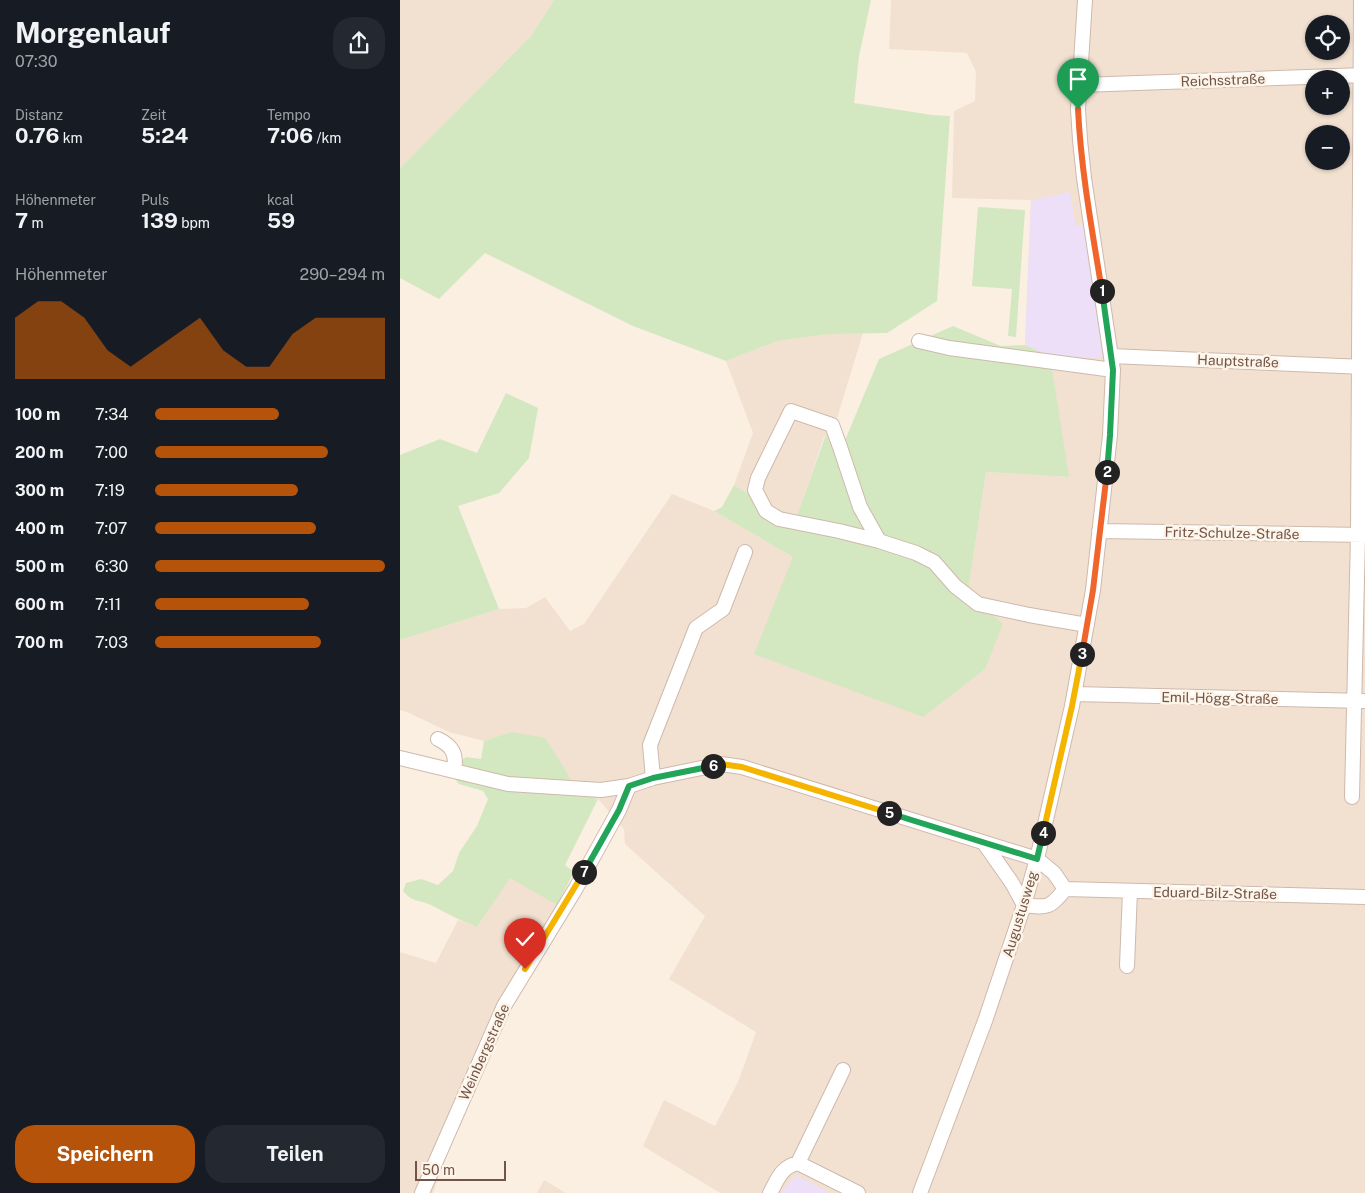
<!DOCTYPE html>
<html lang="de">
<meta charset="utf-8">
<style>
:root{--surface:#171b24;--page:#242831;--text:#f1f3f6;--muted:#9ea1a6;--accent:#b45309}
body{margin:0;font-family:"Public Sans",sans-serif;background:var(--page);color:var(--text);height:100vh;display:flex;flex-direction:column;font-size:19px;white-space:nowrap}
*{box-sizing:border-box;margin:0}
p{font-size:16px;color:var(--muted)}
.icon{flex:none;width:28px;height:28px;fill:none;stroke:currentColor;stroke-width:2;stroke-linecap:round;stroke-linejoin:round}
.map{position:relative;flex:1;overflow:hidden}
.sheet{display:flex;flex-direction:column;background:var(--surface);width:400px}
.sheet>*{flex:none}
.buttons{position:absolute;left:905px;top:15px;display:grid;gap:10px}
.buttons a{display:grid;place-items:center;width:45px;height:45px;border-radius:50%;background:var(--surface);box-shadow:0 1px 4px #0004;font-size:25px}
.scale{position:absolute;left:15px;bottom:12px;width:91px;box-sizing:border-box;padding-left:5px;border:2px solid #71554a;border-top:0;font-size:14px;line-height:18px;white-space:nowrap;color:#71554a;-webkit-text-stroke:4px #fef4e8;paint-order:stroke}
.pin{position:absolute;display:grid;place-items:center;width:42px;height:42px;color:#fff;margin:-51px -21px;border-radius:50% 50% 50% 0;rotate:-45deg;box-shadow:0 0 5px #0007}
.pin .icon{rotate:45deg}
.km{position:absolute;width:25px;height:25px;margin:-12px;border-radius:50%;background:#222;color:#fff;font-size:14px;line-height:25px;text-align:center}
.round{display:grid;place-items:center;flex:none;width:52px;height:52px;border-radius:20px;background:var(--page)}
.head{display:flex;align-items:center;justify-content:space-between;height:85px;padding:0 15px}
h1{font-size:28px;font-weight:700;line-height:38px}
.figures{display:grid;grid-template-columns:repeat(3,1fr);gap:8px;height:85px;padding:5px 15px}
.figures div{display:grid;align-content:center}
.figures b{font-size:21px;font-weight:700}
.figures small{font-size:14px;font-weight:400}
.figures p{font-size:14px}
.chart{height:140px;padding:10px 15px}
.chart p{display:flex;justify-content:space-between}
.chart svg{width:100%;height:90px;margin-top:5px;fill:var(--accent);opacity:.7}
.button{display:flex;gap:10px;margin-top:auto;padding:10px 15px}
.button a{flex:1;height:58px;border-radius:20px;background:var(--accent);color:#fff;font-size:20px;font-weight:700;line-height:58px;text-align:center}
.button a+a{background:var(--page);color:var(--text)}
ul{padding:0 15px;list-style:none;font-size:16px}
li{display:grid;grid-template-columns:80px 60px 1fr;align-items:center;height:38px}
li i{height:12px;border-radius:6px;background:var(--accent)}
main{display:flex;flex:1;min-height:0}
.map>svg:first-child{display:block}
</style>
<main>
<section class="sheet">
<div class="head"><div><h1>Morgenlauf</h1><p>07:30</p></div><a class="round"><svg class="icon" aria-label="share" viewBox="0 0 24 24"><path d="M12 15V3M7 8l5-5 5 5M5 13v7h14v-7"/></svg></a></div>
<div class="figures">
<div><p>Distanz</p><b>0.76<small> km</small></b></div>
<div><p>Zeit</p><b>5:24</b></div>
<div><p>Tempo</p><b>7:06<small> /km</small></b></div>
</div>
<div class="figures">
<div><p>Höhenmeter</p><b>7<small> m</small></b></div>
<div><p>Puls</p><b>139<small> bpm</small></b></div>
<div><p>kcal</p><b>59</b></div>
</div>
<div class="chart"><p><span>Höhenmeter</span>290–294 m</p>
<svg viewBox="0 0 160 44" preserveAspectRatio="none"><path d="M0 44V14L10 6L20 6L30 14L40 30L50 38L60 30L70 22L80 14L90 30L100 38L110 38L120 22L130 14L140 14L150 14L160 14V44z"/></svg>
</div>
<ul>
<li><b>100 m</b>7:34<i style="width:54%"></i></li>
<li><b>200 m</b>7:00<i style="width:75%"></i></li>
<li><b>300 m</b>7:19<i style="width:62%"></i></li>
<li><b>400 m</b>7:07<i style="width:70%"></i></li>
<li><b>500 m</b>6:30<i style="width:100%"></i></li>
<li><b>600 m</b>7:11<i style="width:67%"></i></li>
<li><b>700 m</b>7:03<i style="width:72%"></i></li>
</ul>
<div class="button"><a>Speichern</a><a>Teilen</a></div>
</section>
<div class="map">
<svg width="965" height="1193" viewBox="0 0 965 1193">
<rect width="100%" height="100%" fill="#fbefe2"/>
<path fill="#f2e1d1" fill-rule="evenodd" d="M0,0H154L131,36L0,168Z
M491,0H965V1193H320L243,1146L264,1100L315,1126L338,1082L356,1032L269,979L305,916L225,844L224,829L198,799L175,791L111,732L84,741L49,732L7,712L0,710V640L99,609L126,608L145,597L170,631L184,624L272,494L314,511L393,557L568,592L586,472L668,477L650,356L625,345L631,200L552,198L554,111L575,101L576,72L567,53L489,49ZM914,24H941V51H914ZM914,79H941V106H914ZM914,134H941V161H914Z
M463,333L432,435L424,437L397,517L368,506L334,485L353,433L326,361L377,341L427,334Z
M110,877L157,905L105,995L33,1193H0V952L36,963L58,920L77,927Z
M144,1180L166,1193H137Z"/>
<path fill="#ecdff7" d="M670,192L676,226L683,225L703,358L650,356L625,345L631,200Z
M396,1175L430,1193H381Z"/>
<path fill="#d3e7c1" d="M154,0H471L459,56L454,103L532,115L550,116L537,301L487,333L428,334L377,341L326,361L233,326L85,253L39,299L0,278V168L131,36Z
M578,207L625,210L616,337L608,336L612,289L572,286Z
M553,326L601,346L625,345L650,356L669,477L586,472L568,592L603,624L585,669L523,717L354,654L393,557L314,511L322,507L334,485L368,506L397,516L425,437L432,435L446,438L479,359Z
M106,393L138,408L129,458L99,493L58,506L99,609L0,640V455L40,439L77,453Z
M111,732L145,738L166,771L175,791L198,799L165,865L174,872L157,905L110,878L77,927C61,921 46,913 31,905C18,899 13,903 3,891L6,883L21,879L38,885L53,871L59,853L77,826L88,799L83,791L59,784L54,778L59,763L66,757L81,759L84,741Z"/>
<g fill="none" stroke-linecap="round" stroke-linejoin="round">
<defs>
<path id="minor" d="M681,85L965,75
M519,341L549,348L713,370
M711,356L965,367
M699,531L965,535
M479,541L460,507L440,447L432,425L391,411L358,478L355,490L366,511L379,519L439,531L479,541L516,553L534,562L555,586L578,604L629,615L687,625
M674,694L965,701
M38,739C53,746 57,755 54,771
M0,758L108,784L201,790L229,786L253,778L321,764L342,767L637,859L654,873L665,889
M253,778L250,745L296,628L323,609L345,552
M952,797L958,535L961,0
M584,843L612,883L624,905
M665,889L965,897
M624,905C647,908 651,908 665,889
M727,966L730,891
M398,1163L443,1070
M22,1193L104,1006L176,888L219,810L229,786
M370,1193C378,1179 381,1167 398,1163L458,1193
M520,1193L585,1021L624,905L637,859L672,706L693,590L710,435L713,370L684,178L680,140L678,109L685,0"/>
</defs>
<use href="#minor" stroke="#ceb9ac" stroke-width="16"/>
<use href="#minor" stroke="#fff" stroke-width="14"/>
</g>
<g fill="none" stroke-linecap="round" stroke-linejoin="round">
<defs>
<path id="split-1" d="M678,109C681,170 692,230 702,291"/>
<path id="split-2" d="M702,291L713,370L710,435L707,472"/>
<path id="split-3" d="M682,654L693,590L707,472"/>
<path id="split-4" d="M643,833L672,706L682,654"/>
<path id="split-5" d="M489,813L637,859L643,833"/>
<path id="split-6" d="M313,766L321,764L342,767L489,813"/>
<path id="split-7" d="M184,872L219,810L229,786L253,778L313,766"/>
<path id="split-8" d="M125,969L184,872"/>
</defs>
<use href="#split-1" stroke="#fff" stroke-width="10"/>
<use href="#split-2" stroke="#fff" stroke-width="10"/>
<use href="#split-3" stroke="#fff" stroke-width="10"/>
<use href="#split-4" stroke="#fff" stroke-width="10"/>
<use href="#split-5" stroke="#fff" stroke-width="10"/>
<use href="#split-6" stroke="#fff" stroke-width="10"/>
<use href="#split-7" stroke="#fff" stroke-width="10"/>
<use href="#split-8" stroke="#fff" stroke-width="10"/>
<use href="#split-1" stroke="#f0652b" stroke-width="6"/>
<use href="#split-2" stroke="#22a559" stroke-width="6"/>
<use href="#split-3" stroke="#f0652b" stroke-width="6"/>
<use href="#split-4" stroke="#f5b400" stroke-width="6"/>
<use href="#split-5" stroke="#22a559" stroke-width="6"/>
<use href="#split-6" stroke="#f5b400" stroke-width="6"/>
<use href="#split-7" stroke="#22a559" stroke-width="6"/>
<use href="#split-8" stroke="#f5b400" stroke-width="6"/>
</g>
<g text-anchor="middle" dominant-baseline="central" stroke-width="5" stroke-linejoin="round" paint-order="stroke">
<g font-size="14" fill="#71554a" stroke="#fef4e8">
<text transform="translate(823 80) rotate(-2)">Reichsstraße</text>
<text transform="translate(838 361) rotate(2)">Hauptstraße</text>
<text transform="translate(832 533) rotate(1)">Fritz-Schulze-Straße</text>
<text transform="translate(820 698) rotate(1)">Emil-Högg-Straße</text>
<text transform="translate(815 893) rotate(1)">Eduard-Bilz-Straße</text>
<text transform="translate(620 914) rotate(-73)">Augustusweg</text>
<text transform="translate(84 1052) rotate(-66)">Weinbergstraße</text>
</g>
</g>
</svg>
<div class="buttons">
<a><svg class="icon" aria-label="locate" viewBox="0 0 24 24"><circle cx="12" cy="12" r="6"/><path d="M12 2v4M12 18v4M2 12h4M18 12h4"/></svg></a>
<a>+</a>
<a>−</a>
</div>
<div class="scale">50 m</div>
<div class="pin" style="left:678px;top:109px;background:#1e9e55"><svg class="icon" aria-label="arrive" viewBox="0 0 24 24"><path d="M6 21V4h12l-3 4 3 4H6"/></svg></div>
<div class="pin" style="left:125px;top:969px;background:#d93025"><svg class="icon" aria-label="check" viewBox="0 0 24 24"><path d="M5 12l5 5 9-10"/></svg></div>
<b class="km" style="left:702px;top:291px">1</b>
<b class="km" style="left:707px;top:472px">2</b>
<b class="km" style="left:682px;top:654px">3</b>
<b class="km" style="left:643px;top:833px">4</b>
<b class="km" style="left:489px;top:813px">5</b>
<b class="km" style="left:313px;top:766px">6</b>
<b class="km" style="left:184px;top:872px">7</b>
</div>
</main>
